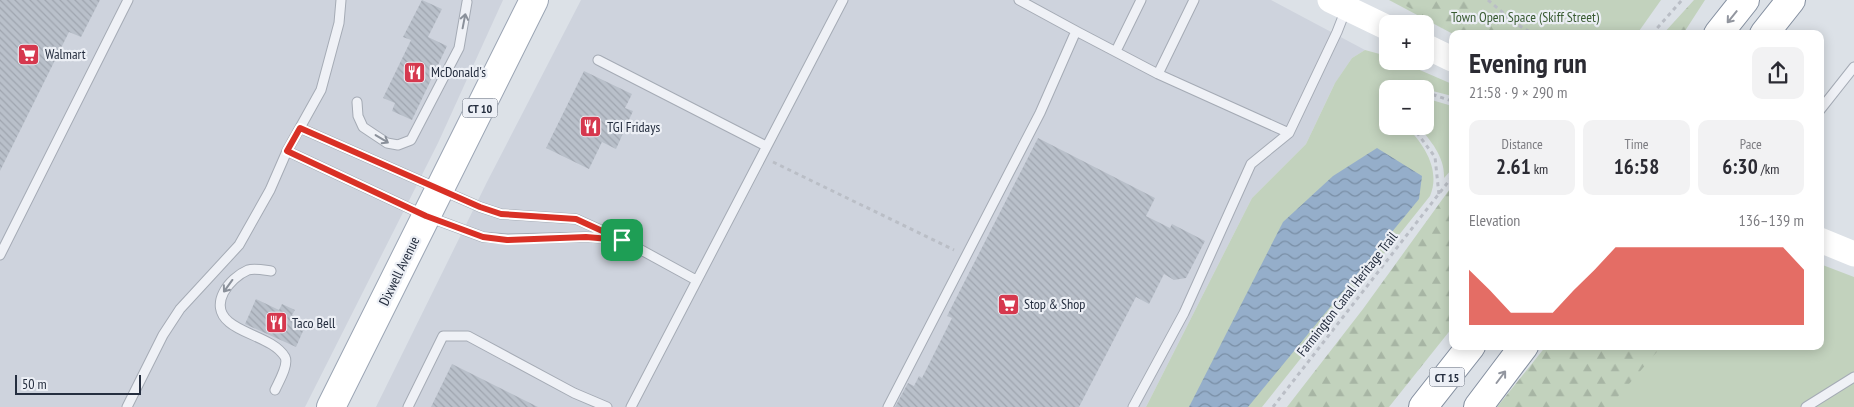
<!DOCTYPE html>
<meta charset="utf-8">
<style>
:root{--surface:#fff;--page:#f2f2f3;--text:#2b2b33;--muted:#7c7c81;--accent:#d93025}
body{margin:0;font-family:"PT Sans Narrow",sans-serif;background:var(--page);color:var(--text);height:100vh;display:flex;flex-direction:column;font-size:19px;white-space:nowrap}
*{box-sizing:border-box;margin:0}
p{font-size:16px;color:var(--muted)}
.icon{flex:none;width:28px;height:28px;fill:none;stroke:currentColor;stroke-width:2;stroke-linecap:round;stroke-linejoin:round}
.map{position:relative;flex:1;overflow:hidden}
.drawer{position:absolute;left:1449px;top:30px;width:375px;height:320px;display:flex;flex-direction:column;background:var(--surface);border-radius:10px;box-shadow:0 2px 12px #0003}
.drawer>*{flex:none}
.controls{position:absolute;left:1379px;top:15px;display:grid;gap:10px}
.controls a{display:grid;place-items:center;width:55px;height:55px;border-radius:10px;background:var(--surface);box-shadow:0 2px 12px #0003;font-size:25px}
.scale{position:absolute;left:15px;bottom:12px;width:126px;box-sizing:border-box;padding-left:5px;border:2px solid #252e3f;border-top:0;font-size:14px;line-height:18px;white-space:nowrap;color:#252e3f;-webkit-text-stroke:4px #eceff5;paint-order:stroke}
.pin{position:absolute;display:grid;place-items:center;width:42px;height:42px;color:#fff;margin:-21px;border-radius:10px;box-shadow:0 2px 8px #0006}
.round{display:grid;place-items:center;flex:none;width:52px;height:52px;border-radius:10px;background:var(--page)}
.summary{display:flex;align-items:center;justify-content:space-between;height:85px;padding:0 20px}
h1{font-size:28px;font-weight:600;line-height:38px}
.figures{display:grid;grid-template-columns:repeat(3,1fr);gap:8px;height:85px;padding:5px 20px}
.figures div{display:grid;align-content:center;border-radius:10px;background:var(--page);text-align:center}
.figures b{font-size:21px;font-weight:600}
.figures small{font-size:14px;font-weight:400}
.figures p{font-size:14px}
.chart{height:140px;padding:10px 20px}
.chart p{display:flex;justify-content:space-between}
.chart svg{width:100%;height:90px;margin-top:5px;fill:var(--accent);opacity:.7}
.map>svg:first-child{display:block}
</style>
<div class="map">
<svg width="1854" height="407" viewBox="0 0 1854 407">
<defs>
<pattern id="forest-firs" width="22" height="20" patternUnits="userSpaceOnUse" patternTransform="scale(1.25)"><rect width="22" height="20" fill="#c2d2bd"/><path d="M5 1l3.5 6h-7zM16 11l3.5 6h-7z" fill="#a7b5a4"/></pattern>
<pattern id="water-waves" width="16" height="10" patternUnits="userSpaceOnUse" patternTransform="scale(1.25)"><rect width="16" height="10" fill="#95aeca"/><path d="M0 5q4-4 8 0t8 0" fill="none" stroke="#798ea5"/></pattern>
<pattern id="building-back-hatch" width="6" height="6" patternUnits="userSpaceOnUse" patternTransform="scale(1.25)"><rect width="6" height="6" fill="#b9c0ca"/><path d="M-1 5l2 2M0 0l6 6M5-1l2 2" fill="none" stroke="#9fa5af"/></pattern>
</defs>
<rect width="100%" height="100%" fill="#dce1e7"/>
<path fill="#ced3dd" d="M0,0H503L438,143L305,407H0Z
M581,0H1271L1365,50L1352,58L1334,85L1306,144L1252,198L1146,407H376L487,182Z"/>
<path fill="#c2d2bd" d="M1389,0H1661L1637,34H1453Z
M1365,50L1387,56L1388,61H1399L1452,84V96L1398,82L1388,84L1381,94L1387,106L1388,126H1406C1424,144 1441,170 1430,196L1262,407H1146L1252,198L1306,144L1335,83L1352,58Z
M1425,98L1452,106V169L1444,178C1445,157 1431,141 1418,126H1425Z
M1820,264L1854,277V407H1595L1646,346H1820Z"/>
<path fill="url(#forest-firs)" d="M1395,0H1475L1483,11L1518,34H1458Z
M1694,0H1705L1683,34H1663Z
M1452,186V328L1389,407H1287L1363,309Z
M1546,346H1662L1609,407H1497Z"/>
<path fill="url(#water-waves)" d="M1377,148L1422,176L1419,199L1248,407H1189L1283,222L1333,176Z"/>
<path fill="url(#building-back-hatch)" d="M0,0H100L81,37L69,32L0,171Z
M422,0L442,9L428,37L447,46L412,120L392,111L395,103L383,98L411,40L403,37Z
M584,71L632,94L625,108L633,111L616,149L602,142L589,169L546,148Z
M1038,138L1155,198L1146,216L1170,228L1172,224L1205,241L1186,278L1174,280L1164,274L1149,304L1136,297L1079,407H895L908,383L914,386L919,376L922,378L952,318L947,316Z
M256,299L279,310L282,304L295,310L292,315L307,322L296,347L245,324Z
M452,364L538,407H431Z"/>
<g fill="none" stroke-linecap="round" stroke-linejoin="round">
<defs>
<path id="lane" d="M1076,31L1158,74L1289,133L1337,32L1346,9
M1116,51L1141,0
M598,60L766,146
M1158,74L1194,0
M357,102L358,116L363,127L387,143L398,145L411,140L459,48L467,2
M1820,110L1854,67
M300,128L480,207L501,214L576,219L623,240L696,280
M287,151L426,216L483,237L507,239L586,237L616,239
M0,255L128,0
M271,271C264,270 254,268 248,270C229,278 208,305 229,322C244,335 274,339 285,357C289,365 278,383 275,390
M127,407L163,335L180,309L239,245L270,190L287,151L321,90L339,23L341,0
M408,407L443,336H468L574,393L607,407
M631,407L843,0
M888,407L1040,113L1076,31L1019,0
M1133,407L1184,313L1251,164L1289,133
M1806,407L1854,377"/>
<path id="primary" d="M331,407L534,0"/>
<path id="highway" d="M1718,34L1745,0
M1764,34L1791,0
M1423,407L1471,346
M1478,407L1524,346"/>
</defs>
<use href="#lane" stroke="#a5abb5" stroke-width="11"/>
<use href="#primary" stroke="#9ba5b4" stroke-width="30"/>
<use href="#highway" stroke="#838e9f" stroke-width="30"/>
<path stroke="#babec6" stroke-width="3" stroke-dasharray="4 4" stroke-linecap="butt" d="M1488,0L1515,23L1533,34
M1652,34L1682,0
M1389,89L1403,86L1412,89
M1388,92V96
M1425,92L1452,101
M1412,126L1435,157L1439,195
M773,162L954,250
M1273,407L1452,177"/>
<use href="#lane" stroke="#eff1f6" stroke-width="9"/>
<path stroke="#fff" stroke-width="25" d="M1330,0L1388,28
M1425,46L1452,59
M1820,240L1854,254"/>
<use href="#primary" stroke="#fff" stroke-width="28"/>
<use href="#highway" stroke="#fff" stroke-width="28"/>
</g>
<defs><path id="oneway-shaft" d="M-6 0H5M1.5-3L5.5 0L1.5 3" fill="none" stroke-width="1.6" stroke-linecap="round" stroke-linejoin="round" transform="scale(1.25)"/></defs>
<g stroke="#92969f">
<use href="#oneway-shaft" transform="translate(1732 17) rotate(129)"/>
<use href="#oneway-shaft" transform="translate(1501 377) rotate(-53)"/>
</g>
<g stroke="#8a909a">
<use href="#oneway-shaft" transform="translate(464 21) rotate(-79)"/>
<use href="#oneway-shaft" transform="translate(382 139) rotate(31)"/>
<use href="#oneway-shaft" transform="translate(228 286) rotate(126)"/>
</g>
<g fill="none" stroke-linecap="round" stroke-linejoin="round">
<defs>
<path id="route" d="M300,128L480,207L501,214L576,219L622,240L586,237L507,240L483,237L426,216L287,151Z"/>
</defs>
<use href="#route" stroke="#fff" stroke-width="10"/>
<use href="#route" stroke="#d93025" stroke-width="6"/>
</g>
<defs>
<symbol id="supermarket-square" viewBox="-11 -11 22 22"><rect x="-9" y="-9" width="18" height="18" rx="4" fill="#d6384e" stroke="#eceff5"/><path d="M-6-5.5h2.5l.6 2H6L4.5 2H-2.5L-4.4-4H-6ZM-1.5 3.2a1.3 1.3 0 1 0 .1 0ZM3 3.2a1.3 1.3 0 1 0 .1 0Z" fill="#fff"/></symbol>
<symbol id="restaurant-square" viewBox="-11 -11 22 22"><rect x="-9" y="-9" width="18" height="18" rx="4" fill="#d6384e" stroke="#eceff5"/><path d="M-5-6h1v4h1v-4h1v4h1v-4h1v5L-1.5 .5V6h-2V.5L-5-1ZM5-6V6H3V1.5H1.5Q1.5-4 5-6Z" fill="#fff"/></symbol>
</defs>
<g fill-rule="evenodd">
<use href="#supermarket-square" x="16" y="42" width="25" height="25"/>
<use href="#restaurant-square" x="402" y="60" width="25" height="25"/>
<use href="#restaurant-square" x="578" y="114" width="25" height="25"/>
<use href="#supermarket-square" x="996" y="292" width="25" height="25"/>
<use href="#restaurant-square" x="264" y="310" width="25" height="25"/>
</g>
<g text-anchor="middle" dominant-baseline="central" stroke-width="4.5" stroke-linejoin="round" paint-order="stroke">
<g fill="#eceff5" stroke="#616876" stroke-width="1">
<rect x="462.5" y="98.5" width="35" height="19" rx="4"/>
<rect x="1429.5" y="367.5" width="35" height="19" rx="4"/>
</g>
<g font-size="12" font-weight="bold" fill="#252e3f">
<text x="480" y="108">CT 10</text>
<text x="1447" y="377">CT 15</text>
</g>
<g font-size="14" fill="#395b32" stroke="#eceff5">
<text x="1525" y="17">Town Open Space (Skiff Street)</text>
</g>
<g font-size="14" fill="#252e3f" stroke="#eceff5" text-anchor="start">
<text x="45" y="54">Walmart</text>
<text x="431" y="72">McDonald's</text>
<text x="607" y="127">TGI Fridays</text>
<text x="1024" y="304">Stop &amp; Shop</text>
<text x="292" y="323">Taco Bell</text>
</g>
<g font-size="14" fill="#252e3f" stroke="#eceff5">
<text transform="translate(399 271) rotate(-64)">Dixwell Avenue</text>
<text transform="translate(1347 294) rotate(-52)">Farmington Canal Heritage Trail</text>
</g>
</g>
</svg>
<div class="controls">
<a>+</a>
<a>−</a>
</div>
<div class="scale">50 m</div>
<div class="pin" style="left:622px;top:240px;background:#1e9e55"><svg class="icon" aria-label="arrive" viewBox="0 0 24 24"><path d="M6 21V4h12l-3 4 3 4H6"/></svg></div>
<section class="drawer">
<div class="summary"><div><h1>Evening run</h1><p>21:58 · 9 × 290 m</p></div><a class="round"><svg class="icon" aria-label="share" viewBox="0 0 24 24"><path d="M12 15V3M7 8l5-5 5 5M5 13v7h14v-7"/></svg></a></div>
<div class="figures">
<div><p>Distance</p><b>2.61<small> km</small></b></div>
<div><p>Time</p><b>16:58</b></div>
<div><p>Pace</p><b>6:30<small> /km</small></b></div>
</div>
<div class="chart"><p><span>Elevation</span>136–139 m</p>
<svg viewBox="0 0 160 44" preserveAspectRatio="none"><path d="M0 44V17L10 27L20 38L30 38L40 38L50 27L60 17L70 6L80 6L90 6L100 6L110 6L120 6L130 6L140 6L150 6L160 17V44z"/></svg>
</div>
</section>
</div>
